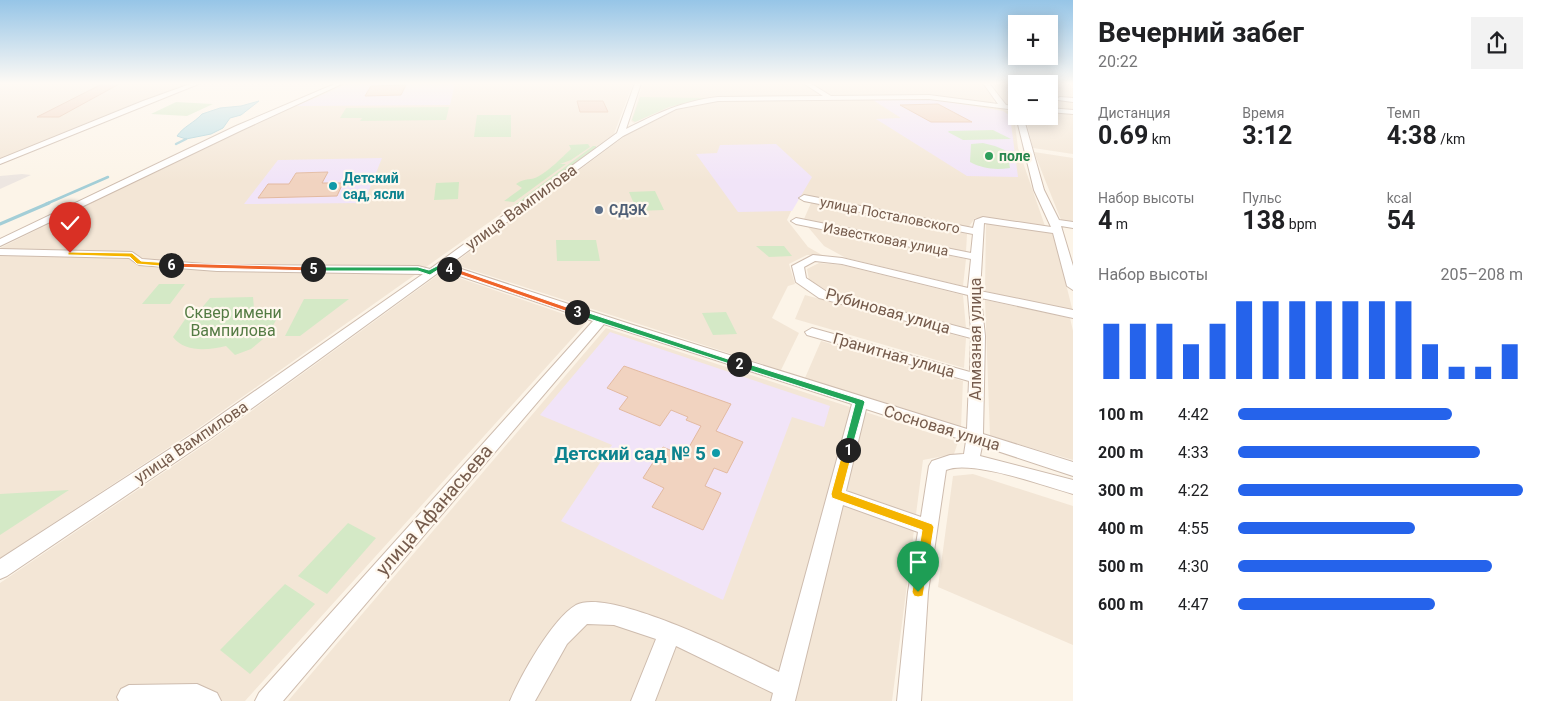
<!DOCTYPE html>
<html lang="ru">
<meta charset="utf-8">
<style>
:root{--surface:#fff;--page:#f2f2f2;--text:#202124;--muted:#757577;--accent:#2563eb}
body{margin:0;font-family:Roboto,sans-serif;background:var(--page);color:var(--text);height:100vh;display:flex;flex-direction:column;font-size:19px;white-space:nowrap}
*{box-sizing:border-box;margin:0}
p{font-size:16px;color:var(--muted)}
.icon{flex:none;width:28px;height:28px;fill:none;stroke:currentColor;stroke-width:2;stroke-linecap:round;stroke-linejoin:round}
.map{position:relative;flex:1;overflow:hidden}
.drawer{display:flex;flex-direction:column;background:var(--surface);width:475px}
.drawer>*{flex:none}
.buttons{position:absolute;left:1008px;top:15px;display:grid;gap:10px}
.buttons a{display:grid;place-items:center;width:50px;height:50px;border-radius:0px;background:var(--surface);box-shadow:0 2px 12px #0003;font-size:25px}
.pin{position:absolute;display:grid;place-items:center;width:42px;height:42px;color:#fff;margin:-51px -21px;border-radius:50% 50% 50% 0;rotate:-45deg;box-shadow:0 0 5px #0007}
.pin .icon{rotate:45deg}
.km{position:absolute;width:25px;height:25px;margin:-12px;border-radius:50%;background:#222;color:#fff;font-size:14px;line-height:25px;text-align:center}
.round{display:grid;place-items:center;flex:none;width:52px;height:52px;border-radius:0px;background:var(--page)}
.summary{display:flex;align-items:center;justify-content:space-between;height:85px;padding:0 25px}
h1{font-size:28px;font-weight:700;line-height:38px}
.figures{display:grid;grid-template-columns:repeat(3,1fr);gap:8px;height:85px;padding:5px 25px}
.figures div{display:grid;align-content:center}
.figures b{font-size:25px;font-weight:700}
.figures small{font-size:14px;font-weight:400}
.figures p{font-size:14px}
.chart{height:140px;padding:10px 25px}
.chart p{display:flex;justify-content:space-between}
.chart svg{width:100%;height:90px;margin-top:5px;stroke:var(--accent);stroke-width:6}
ul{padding:0 25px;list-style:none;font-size:16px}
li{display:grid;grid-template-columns:80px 60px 1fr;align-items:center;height:38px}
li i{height:12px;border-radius:6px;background:var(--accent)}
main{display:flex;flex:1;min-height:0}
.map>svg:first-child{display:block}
</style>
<main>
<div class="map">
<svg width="1073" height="701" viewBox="0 0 1073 701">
<rect width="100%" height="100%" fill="#fcf4e8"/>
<path fill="#f3e6d6" d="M0,83H193L0,160Z
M348,83H633L614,134L197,429L0,558V248L229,135Z
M643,83H801L822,96L733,97L698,100L670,107L634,123L631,121Z
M810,83H981L995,101L990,103L927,95L832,96Z
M992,83L1019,84H1016V110L1008,107Z
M1049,86L1073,88V154L1033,148L1025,116H1049Z
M931,98L1000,108L1010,112L1014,117L1018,148L1045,226L975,218L968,228L805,196H798L787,220L808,247L822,255H807L789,264L795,284L788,286L772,318L799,333L781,370L453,264L625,136L678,109L704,102L737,100Z
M1034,152L1073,158V222L1061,220Z
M811,203L967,234L966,252L804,219Z
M986,223L1053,232L1073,312L985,291Z
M808,227L966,259L963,286L846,258L824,246Z
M819,263L842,265L963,295L966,328L828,291L809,280L807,269Z
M442,272L587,322L245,701H0V583L213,439Z
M805,295L966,338L964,368L795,319Z
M985,300L1070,318L1073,331V460L990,436Z
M606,328L958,442L954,454L923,460L892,701H288Z
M821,341L963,381L961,427L805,378Z
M973,474L1073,506V645L938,587L953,476Z"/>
<path fill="#ede6e1" d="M22,174L31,175L0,189V176Z"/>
<path fill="#f1e4f8" d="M350,83H455L450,105L296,106Z
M873,100H937L1003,111L1010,116L1018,177L967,176L876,119L901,118Z
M776,144L812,177L792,211L738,212L696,154L717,153L720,145Z
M382,158L364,203L244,204L278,160Z
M610,332L830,406L824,427L792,417L723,600L561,521L612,445L540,415Z"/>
<path fill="#d4e9c6" d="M640,97L708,98L669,107L635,122L632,120Z
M176,102L213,104L187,116L151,114Z
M449,107L446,120L360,121L362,118H340L346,108Z
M477,115H511V137H474Z
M993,130L1011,139L963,140L948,132L949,131Z
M983,143L995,146L1007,151L1010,168C996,170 983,169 970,162L971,144Z
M588,144L590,147L571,160L560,164H566L514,202L504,201L522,188L516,184C526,177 531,181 539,176C551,169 560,159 571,149L569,145Z
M593,146H596V149L517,207L513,206Z
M459,182L458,199L434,200L436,183Z
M655,191L664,210L637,211L629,192Z
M556,240H596L600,261H557Z
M756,246H784L792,256L769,257Z
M159,284H185L170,304H142Z
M253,297L254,308L282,309L268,335L251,349L235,355L226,346C209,350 185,353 173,337L188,315L200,310L210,298Z
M304,299H349L300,336H285Z
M726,312L737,334L713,335L702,313Z
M69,490L0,535V494Z
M348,523L376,538L327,594L298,576Z
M285,584L315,604L250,674L220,650Z"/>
<path fill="#bcdfe5" stroke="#a3ced7" d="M259,101L241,115L230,118L223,128L211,134L186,139L177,136C184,126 194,123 202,114L220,108L241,106Z"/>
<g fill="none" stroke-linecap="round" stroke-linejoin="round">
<path stroke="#a3ced7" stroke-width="2.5" d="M176,144L186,139
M46,204L108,177"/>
<path stroke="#a3ced7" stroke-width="3" d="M0,224L49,203"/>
</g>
<path fill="#f1d3c0" stroke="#e3baa1" d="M104,83H121L59,117H37Z
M406,85L401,95L365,96L371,86Z
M577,101H603L608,112H580Z
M938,104L972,122H931L900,105Z
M328,172L322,183H343L337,196L258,198L268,184H289L296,173Z
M624,366L731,404L716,431L743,442L727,473L714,468L705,486L721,493L703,530L652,507L664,488L643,478L663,447L684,456L701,426L686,420L688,417L671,410L660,426L619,409L628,397L607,388Z"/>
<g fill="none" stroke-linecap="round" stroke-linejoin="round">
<defs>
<path id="minor" d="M193,83H201L0,164V159L143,101Z
M337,83H344L242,130L0,246V239L236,126Z
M635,83H641L626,129C658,113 682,101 718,97L823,96L803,83H810L831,96L929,95L998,104L983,83H989L1006,105L1016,106V110L929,99L718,101L676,109L623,136L449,265L633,325L967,429L969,381L807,335L805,332L812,328L970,372L971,338L819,298L796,282L792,266L813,255L842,258L968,288L971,259L796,224L791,221L796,218L971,253L973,234L804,201L799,198L804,195L973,228L975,220L983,217L1051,227L1034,190L1016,116V115L1023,116L1044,190L1059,220L1073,222V228L1061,226L1073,266V290L1067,286L1053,233L984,223L980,291L1073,310V318L981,298L985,336L983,434L1073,462V476L982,446L980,456L1073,480V494C1045,486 971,459 946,470L928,592L921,701H897L908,592L918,532L843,505L795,701H771L773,693L676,646L655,701H631L656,639L614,625L587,624L567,644L535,701H510C521,675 552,619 576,605C610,587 744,655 779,672L852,404L604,324L283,701H255L259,693L593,321L442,270L211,438L7,576L0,579V559L199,430L423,274L217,271L139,265L129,258L0,255V249L132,252L142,259L217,265L418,266L430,269L617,133ZM815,261L842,264L968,295L971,330L827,292L806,278L804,267ZM866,409L966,441L964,454L950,455L932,461L929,466L921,517L846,491Z
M1060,97L1073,98V102L1058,100V98Z
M1049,108L1073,110V114L1049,112Z
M197,684L217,693L221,701H119L117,697L121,689L129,685Z"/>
</defs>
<use href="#minor" stroke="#cebcae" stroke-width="2"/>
<use href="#minor" fill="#fff" fill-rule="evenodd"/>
</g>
<linearGradient id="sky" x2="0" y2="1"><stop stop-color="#96c5e7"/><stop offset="0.46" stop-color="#fefaf5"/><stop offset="1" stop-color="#fefaf5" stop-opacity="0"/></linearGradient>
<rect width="1073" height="181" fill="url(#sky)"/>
<path fill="#f5b400" stroke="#fff" d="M848,446L853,450L842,492L932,524L934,527L923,596L918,597L914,596L912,592L922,530L832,498L831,494L843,450Z"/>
<path fill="#22a559" stroke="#fff" d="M739,361L863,400L865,402L851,452H844L843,450L855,404L736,366V362Z"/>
<path fill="#22a559" stroke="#fff" d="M574,310H580L743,364L736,366L574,314Z"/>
<path fill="#f0652b" stroke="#fff" d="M447,267H451L581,312L574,314L447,270Z"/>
<path fill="#22a559" stroke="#fff" d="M441,264L452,269L449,271L441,268L430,275L418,271H313L310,269L313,267H418L429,270Z"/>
<path fill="#f0652b" stroke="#fff" d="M171,263L313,267L316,269L313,271L169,267L168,265Z"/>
<path fill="#f5b400" stroke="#fff" d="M68,252L132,253L141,261L171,263L175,265L171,267L137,264L130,257L70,255H68Z"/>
<circle fill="#2e9e5b" stroke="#fff8ee" stroke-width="2" cx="989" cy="156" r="5"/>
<g fill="#0f9aa8" stroke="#fff8ee" stroke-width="2">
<circle cx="333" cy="186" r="5"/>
<circle cx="716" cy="453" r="5"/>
</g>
<circle fill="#5c6f8a" stroke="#fff8ee" stroke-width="2" cx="599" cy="210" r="5"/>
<g text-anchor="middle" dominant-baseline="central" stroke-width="4.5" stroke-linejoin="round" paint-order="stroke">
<g font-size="14" font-weight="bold" fill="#27864d" stroke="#fff8ee" text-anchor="start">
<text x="999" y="156">поле</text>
</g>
<g font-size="14" font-weight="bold" fill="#0d838f" stroke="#fff8ee" text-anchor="start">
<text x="343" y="178">Детский<tspan x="343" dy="16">сад, ясли</tspan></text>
</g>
<g font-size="14" font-weight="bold" fill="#4e5e75" stroke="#fff8ee" text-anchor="start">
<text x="609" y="210">СДЭК</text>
</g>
<g font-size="14" fill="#755b4c" stroke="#fff8ee">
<text transform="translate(890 215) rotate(11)">улица Посталовского</text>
<text transform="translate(886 239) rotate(11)">Известковая улица</text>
</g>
<g font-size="16" fill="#755b4c" stroke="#fff8ee">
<text transform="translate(521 207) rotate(-36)">улица Вампилова</text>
<text transform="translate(888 311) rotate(16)">Рубиновая улица</text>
<text transform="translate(975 339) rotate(-90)">Алмазная улица</text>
<text transform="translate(894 355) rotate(16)">Гранитная улица</text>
<text transform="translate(942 428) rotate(17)">Сосновая улица</text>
<text transform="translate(191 442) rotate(-34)">улица Вампилова</text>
</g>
<g font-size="16" fill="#547b44" stroke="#fff8ee">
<text x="233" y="312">Сквер имени<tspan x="233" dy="18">Вампилова</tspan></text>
</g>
<g font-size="19" font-weight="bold" fill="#0d838f" stroke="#fff8ee" text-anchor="end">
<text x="706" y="453">Детский сад № 5</text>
</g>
<g font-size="19" fill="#755b4c" stroke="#fff8ee">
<text transform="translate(434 510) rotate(-49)">улица Афанасьева</text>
</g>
</g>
</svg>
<div class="buttons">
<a>+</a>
<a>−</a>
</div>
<div class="pin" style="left:918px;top:592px;background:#1e9e55"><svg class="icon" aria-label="arrive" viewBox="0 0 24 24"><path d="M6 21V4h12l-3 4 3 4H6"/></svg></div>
<div class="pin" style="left:70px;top:253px;background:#d93025"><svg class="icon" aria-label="check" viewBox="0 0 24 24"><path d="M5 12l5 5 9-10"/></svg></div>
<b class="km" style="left:848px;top:450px">1</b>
<b class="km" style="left:739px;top:364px">2</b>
<b class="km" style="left:577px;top:312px">3</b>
<b class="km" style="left:449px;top:269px">4</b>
<b class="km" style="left:313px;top:269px">5</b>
<b class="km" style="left:171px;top:265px">6</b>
</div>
<section class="drawer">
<div class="summary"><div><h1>Вечерний забег</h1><p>20:22</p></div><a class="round"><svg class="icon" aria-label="share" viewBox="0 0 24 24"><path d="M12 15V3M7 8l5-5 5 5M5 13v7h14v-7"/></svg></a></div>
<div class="figures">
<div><p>Дистанция</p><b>0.69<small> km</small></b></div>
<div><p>Время</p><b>3:12</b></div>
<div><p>Темп</p><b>4:38<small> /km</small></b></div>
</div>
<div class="figures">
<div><p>Набор высоты</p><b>4<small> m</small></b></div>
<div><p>Пульс</p><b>138<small> bpm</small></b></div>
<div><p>kcal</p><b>54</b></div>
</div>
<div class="chart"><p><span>Набор высоты</span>205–208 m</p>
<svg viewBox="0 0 160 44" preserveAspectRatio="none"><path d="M5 44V17M15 44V17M25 44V17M35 44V27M45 44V17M55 44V6M65 44V6M75 44V6M85 44V6M95 44V6M105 44V6M115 44V6M125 44V27M135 44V38M145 44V38M155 44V27"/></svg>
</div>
<ul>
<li><b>100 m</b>4:42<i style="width:75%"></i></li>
<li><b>200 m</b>4:33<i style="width:85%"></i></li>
<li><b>300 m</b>4:22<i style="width:100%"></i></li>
<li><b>400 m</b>4:55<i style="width:62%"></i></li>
<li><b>500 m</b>4:30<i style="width:89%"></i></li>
<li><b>600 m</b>4:47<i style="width:69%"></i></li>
</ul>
</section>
</main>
